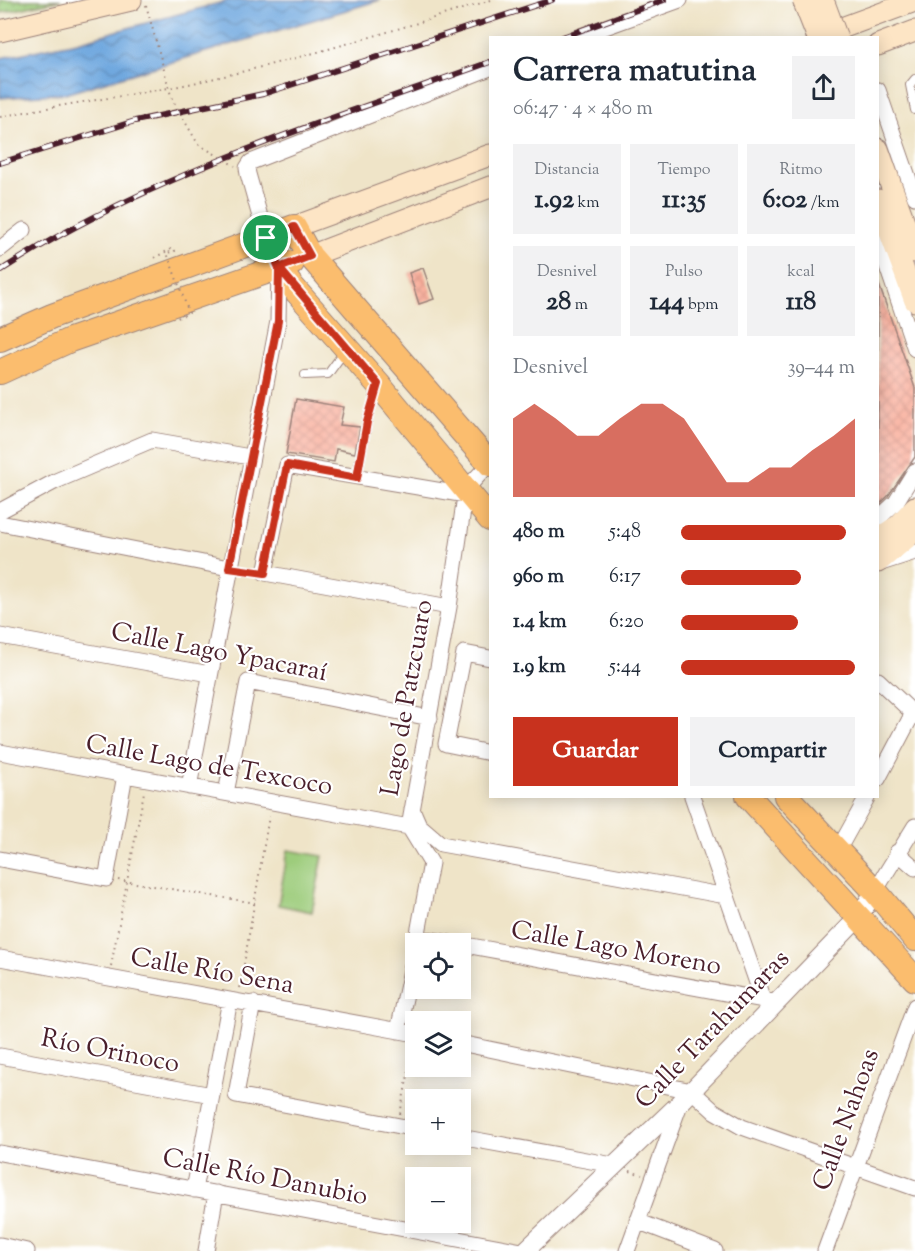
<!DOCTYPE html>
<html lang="es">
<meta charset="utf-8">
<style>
:root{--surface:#fff;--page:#f2f2f3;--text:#1f2937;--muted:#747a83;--accent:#c8321e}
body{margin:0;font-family:"Sorts Mill Goudy",serif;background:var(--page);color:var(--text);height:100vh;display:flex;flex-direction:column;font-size:22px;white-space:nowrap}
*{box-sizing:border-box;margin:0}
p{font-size:20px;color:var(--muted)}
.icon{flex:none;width:33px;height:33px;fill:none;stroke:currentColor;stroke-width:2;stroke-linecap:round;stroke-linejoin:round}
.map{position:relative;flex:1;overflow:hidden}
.sheet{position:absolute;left:489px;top:36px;width:390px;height:762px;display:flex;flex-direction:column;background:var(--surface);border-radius:0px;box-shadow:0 3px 15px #0003}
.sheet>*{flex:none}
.buttons{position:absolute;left:405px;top:933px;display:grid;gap:12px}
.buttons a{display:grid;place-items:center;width:66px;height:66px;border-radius:0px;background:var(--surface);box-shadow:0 3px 15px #0003;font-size:30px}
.pin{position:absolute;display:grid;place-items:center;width:51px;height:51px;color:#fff;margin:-26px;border:3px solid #fff;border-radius:50%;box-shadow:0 2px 6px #0007}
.round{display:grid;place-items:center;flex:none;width:63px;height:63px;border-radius:0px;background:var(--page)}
.summary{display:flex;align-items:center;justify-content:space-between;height:102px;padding:0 24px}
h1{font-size:33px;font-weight:700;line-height:45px}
.stats{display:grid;grid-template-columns:repeat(3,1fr);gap:9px;height:102px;padding:6px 24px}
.stats div{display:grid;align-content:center;border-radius:0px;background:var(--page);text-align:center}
.stats b{font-size:26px;font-weight:700}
.stats small{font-size:16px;font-weight:400}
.stats p{font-size:16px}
.chart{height:168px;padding:12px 24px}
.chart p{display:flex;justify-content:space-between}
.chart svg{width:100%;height:108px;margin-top:6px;fill:var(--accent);opacity:.7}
.button{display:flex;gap:12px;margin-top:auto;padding:12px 24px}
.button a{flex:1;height:69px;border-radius:0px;background:var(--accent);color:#fff;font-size:24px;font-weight:700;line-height:69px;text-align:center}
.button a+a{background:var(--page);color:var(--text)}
ul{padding:0 24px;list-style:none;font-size:20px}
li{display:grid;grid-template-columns:96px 72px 1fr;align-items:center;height:45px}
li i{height:15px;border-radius:8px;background:var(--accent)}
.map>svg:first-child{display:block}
</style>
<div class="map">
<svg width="915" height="1251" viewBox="0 0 915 1251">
<defs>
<pattern id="grass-dots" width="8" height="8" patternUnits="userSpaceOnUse" patternTransform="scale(1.5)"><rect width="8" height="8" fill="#9dcc7b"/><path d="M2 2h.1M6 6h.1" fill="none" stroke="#89af6a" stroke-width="1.8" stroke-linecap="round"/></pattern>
<pattern id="water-waves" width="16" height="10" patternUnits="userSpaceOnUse" patternTransform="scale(1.5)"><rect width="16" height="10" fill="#6fa8df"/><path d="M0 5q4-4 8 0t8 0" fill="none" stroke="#5d88b5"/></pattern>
<pattern id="building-cross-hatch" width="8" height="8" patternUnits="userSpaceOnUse" patternTransform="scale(1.5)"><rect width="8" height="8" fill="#f9ad9a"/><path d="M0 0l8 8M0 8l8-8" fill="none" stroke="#d79485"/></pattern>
</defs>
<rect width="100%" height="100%" fill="#fff"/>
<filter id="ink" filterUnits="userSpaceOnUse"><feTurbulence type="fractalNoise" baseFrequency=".0167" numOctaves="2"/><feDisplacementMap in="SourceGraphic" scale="12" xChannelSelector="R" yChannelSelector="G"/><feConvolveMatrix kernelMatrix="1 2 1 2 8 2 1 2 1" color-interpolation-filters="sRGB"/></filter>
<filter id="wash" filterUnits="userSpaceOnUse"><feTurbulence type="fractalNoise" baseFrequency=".008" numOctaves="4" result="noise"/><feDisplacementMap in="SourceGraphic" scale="24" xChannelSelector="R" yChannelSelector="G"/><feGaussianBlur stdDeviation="1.35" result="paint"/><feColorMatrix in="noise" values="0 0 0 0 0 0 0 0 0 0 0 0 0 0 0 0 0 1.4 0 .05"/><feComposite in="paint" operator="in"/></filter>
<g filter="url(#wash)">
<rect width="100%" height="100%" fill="#efe4c8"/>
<path fill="url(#grass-dots)" stroke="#747653" stroke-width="1.5" d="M0,0H61L0,13Z"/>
<path fill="#9dcc7b" stroke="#747653" stroke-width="1.5" d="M288,850L323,856L312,912L278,905Z"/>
<path fill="url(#water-waves)" stroke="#5c6485" stroke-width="1.5" d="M230,0H380L68,93L0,98V58L77,42Z"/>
<g id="blocks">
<path fill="url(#building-cross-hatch)" d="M423,268L434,299L419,304L409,273Z
M878,282L915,388V457L888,496L878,506Z
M296,399L344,407L340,425L360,427L355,453L336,449L334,462L286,454Z"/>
</g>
</g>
<g filter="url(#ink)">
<use href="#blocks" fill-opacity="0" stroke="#9c827a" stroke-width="1.5"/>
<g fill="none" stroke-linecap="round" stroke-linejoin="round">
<defs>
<path id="service" d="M915,79L910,85L915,110
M305,375L328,374L344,352
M357,478L367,422L377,388"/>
<path id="minor" d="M575,38L680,0
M878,90L915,197
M266,238L248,174L247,168L251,162L490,68
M878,240L915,349
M0,249L24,230
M0,511L56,481L152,440L250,457
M878,519L896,502L915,471
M0,523L229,568
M881,563L915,552
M449,607L265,573L287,465L466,495
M0,636L210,674
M490,658L464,653L446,744L490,753
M878,680L915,715
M0,752L409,827
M878,779L913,713
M189,787L278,321L279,268
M226,793L248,682L430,718
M692,796L763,1000
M412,809L419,825L441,844L726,896
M837,852L868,796
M897,852L915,868
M0,859L106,879L125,775
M875,891L915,826
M418,937L455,944
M416,944L431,863L409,827L449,607L466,489L490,463
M460,944L775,1002
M0,958L416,1034
M253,1003L236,1095L416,1129
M398,1031L416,947
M460,1043L692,1091L714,1111L742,1127L915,1188
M0,1056L212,1095
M460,1137L613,1165
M0,1153L522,1251
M194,1190L230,1000
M637,1221L715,1251
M0,1245L27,1251
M206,1251L216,1193
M627,1251L680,1104
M825,1251L915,1006"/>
<path id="tertiary" d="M525,1251L680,1103L857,919L875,891"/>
<path id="secondary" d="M0,31L131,0
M817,37L915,1
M878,45L915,31
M878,149L915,252
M878,200L915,301
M294,227L490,155
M310,256L490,187
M878,539L899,525L915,507
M878,562L915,531"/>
<path id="primary" d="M266,238L279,268L290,284L378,384L490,519
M0,339L52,316L294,227L310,256L490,464
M0,372L70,340L292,263
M748,796L915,979
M786,796L875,891L915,939"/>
</defs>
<use href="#service" stroke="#9c827a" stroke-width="10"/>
<use href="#minor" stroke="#9c827a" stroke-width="17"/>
<use href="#tertiary" stroke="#9c827a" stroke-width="20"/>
<use href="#secondary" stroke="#9c827a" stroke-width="23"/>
<use href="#primary" stroke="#9c827a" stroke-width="26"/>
<path stroke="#9c827a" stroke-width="2" stroke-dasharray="1.5 4.5" stroke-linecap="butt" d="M146,5L172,99L198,144L235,166
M0,117C61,104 123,97 184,85C287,63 390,32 491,0
M118,880L255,903
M111,966L144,792
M240,988L269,816
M400,1114L414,1046
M630,1171L642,1175"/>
<use href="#service" stroke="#fff" stroke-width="8"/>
<use href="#minor" stroke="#fff" stroke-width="15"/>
<use href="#tertiary" stroke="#fff" stroke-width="18"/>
<use href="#secondary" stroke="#fde5c5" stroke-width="21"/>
<use href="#primary" stroke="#fbbd6e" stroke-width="24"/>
<defs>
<path id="rail" d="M560,38L664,0
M0,163L135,121L263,94L552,0
M0,271C150,174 324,122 490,62"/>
</defs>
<use href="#rail" stroke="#4a1f2b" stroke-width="6"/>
<use href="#rail" stroke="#fff" stroke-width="4" stroke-dasharray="11" stroke-linecap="butt"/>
<defs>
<path id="secondary-bridge" d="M803,0L818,38
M823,0L837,38"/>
</defs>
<use href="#secondary-bridge" stroke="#9c827a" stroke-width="23" stroke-linecap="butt"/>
<path stroke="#9c827a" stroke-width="2" stroke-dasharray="1.5 4.5" stroke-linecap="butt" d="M154,258L173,248L175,251L167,253L189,313L175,319"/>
<use href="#secondary-bridge" stroke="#fde5c5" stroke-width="21"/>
</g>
</g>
<g fill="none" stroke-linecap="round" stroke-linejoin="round" filter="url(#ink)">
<defs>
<path id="route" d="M266,238L279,268L278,321L229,568L265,573L287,465L357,478L367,422L378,384L279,268L310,256L294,227L266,238"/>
</defs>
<use href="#route" stroke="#fff" stroke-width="12"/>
<use href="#route" stroke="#c8321e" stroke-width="8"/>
</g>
<g text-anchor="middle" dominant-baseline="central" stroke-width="4.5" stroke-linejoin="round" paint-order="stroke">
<g font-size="26" fill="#4a1f2b" stroke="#fff">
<text transform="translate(219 653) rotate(11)">Calle Lago Ypacaraí</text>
<text transform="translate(408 698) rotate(-80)">Lago de Patzcuaro</text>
<text transform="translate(209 766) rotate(10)">Calle Lago de Texcoco</text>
<text transform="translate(616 949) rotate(10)">Calle Lago Moreno</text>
<text transform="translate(212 972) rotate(10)">Calle Río Sena</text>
<text transform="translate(713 1030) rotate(-46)">Calle Tarahumaras</text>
<text transform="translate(110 1052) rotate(11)">Río Orinoco</text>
<text transform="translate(847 1120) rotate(-70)">Calle Nahoas</text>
<text transform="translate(265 1178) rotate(11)">Calle Río Danubio</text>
</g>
</g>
</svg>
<div class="buttons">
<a><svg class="icon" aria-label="locate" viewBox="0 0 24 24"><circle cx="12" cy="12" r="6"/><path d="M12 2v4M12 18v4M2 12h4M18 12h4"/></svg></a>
<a><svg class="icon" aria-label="layers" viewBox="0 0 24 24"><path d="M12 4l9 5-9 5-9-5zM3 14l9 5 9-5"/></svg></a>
<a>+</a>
<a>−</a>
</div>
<div class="pin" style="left:266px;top:238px;background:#1e9e55"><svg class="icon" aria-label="arrive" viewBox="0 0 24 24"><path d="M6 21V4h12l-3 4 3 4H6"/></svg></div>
<section class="sheet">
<div class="summary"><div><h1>Carrera matutina</h1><p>06:47 · 4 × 480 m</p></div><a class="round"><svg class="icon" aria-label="share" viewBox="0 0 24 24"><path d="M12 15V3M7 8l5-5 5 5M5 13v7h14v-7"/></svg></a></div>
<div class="stats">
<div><p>Distancia</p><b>1.92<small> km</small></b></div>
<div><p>Tiempo</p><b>11:35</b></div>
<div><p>Ritmo</p><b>6:02<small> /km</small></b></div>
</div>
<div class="stats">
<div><p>Desnivel</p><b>28<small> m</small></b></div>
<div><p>Pulso</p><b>144<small> bpm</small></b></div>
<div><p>kcal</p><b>118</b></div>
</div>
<div class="chart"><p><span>Desnivel</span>39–44 m</p>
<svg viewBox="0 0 160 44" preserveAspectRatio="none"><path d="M0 44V12L10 6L20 12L30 19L40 19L50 12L60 6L70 6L80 12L90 25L100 38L110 38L120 32L130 32L140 25L150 19L160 12V44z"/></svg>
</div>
<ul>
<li><b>480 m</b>5:48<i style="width:95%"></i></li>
<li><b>960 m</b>6:17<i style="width:69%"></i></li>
<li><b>1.4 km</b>6:20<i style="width:67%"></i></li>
<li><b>1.9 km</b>5:44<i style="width:100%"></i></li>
</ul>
<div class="button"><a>Guardar</a><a>Compartir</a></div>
</section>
</div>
